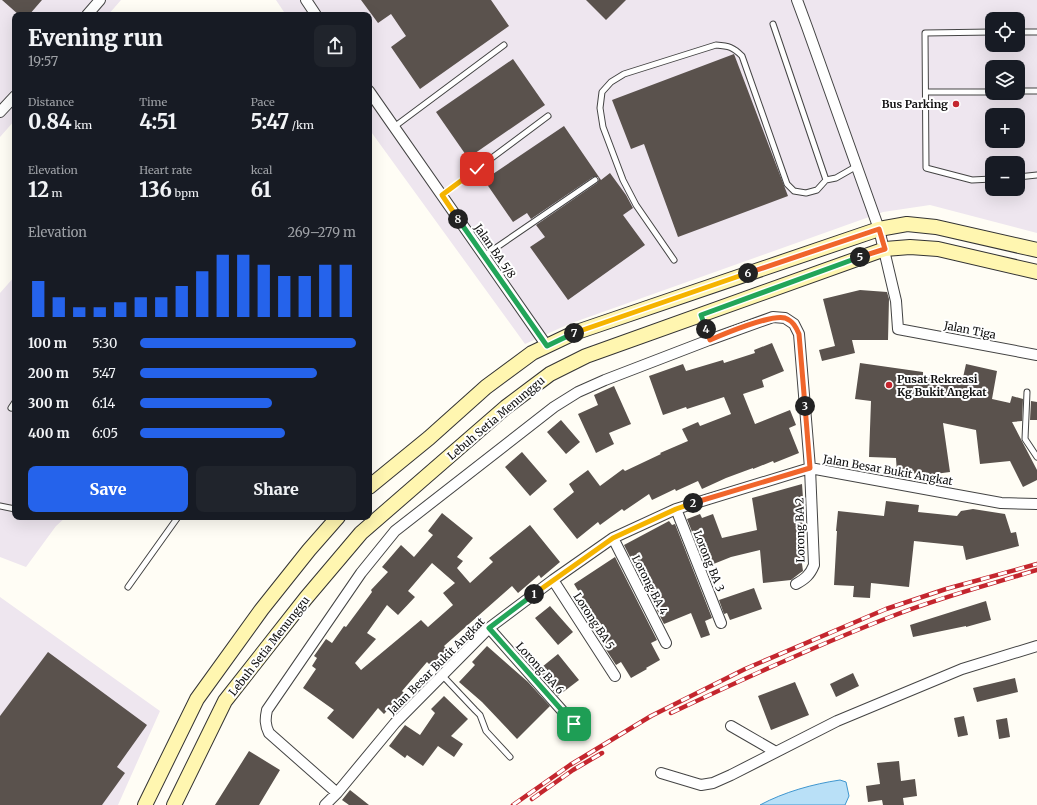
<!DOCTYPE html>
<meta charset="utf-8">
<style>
:root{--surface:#171b24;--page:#20242c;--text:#f1f3f6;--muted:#9ea1a6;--accent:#2563eb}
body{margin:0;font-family:Merriweather,serif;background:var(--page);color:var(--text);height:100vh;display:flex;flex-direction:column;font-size:15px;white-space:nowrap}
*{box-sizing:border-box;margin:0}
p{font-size:13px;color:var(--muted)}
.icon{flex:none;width:22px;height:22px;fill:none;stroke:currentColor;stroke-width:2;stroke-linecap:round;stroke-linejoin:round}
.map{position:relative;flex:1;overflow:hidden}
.drawer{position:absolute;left:12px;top:12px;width:360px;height:508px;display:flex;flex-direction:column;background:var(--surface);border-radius:8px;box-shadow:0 4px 16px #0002}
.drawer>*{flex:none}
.buttons{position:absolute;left:985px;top:12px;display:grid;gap:8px}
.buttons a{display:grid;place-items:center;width:40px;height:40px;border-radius:8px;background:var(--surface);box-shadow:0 4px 16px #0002;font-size:20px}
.pin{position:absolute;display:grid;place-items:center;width:34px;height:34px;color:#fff;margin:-17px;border-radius:8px;box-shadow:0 2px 6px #0006}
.km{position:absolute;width:20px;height:20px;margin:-10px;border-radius:50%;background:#222;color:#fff;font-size:11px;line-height:20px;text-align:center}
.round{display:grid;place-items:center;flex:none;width:42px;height:42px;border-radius:8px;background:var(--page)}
.summary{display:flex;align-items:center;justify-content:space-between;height:68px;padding:0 16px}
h1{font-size:22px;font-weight:800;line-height:30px}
.figures{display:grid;grid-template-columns:repeat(3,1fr);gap:6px;height:68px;padding:4px 16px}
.figures div{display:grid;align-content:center}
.figures b{font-size:20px;font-weight:800}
.figures small{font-size:11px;font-weight:400}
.figures p{font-size:11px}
.chart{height:112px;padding:8px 16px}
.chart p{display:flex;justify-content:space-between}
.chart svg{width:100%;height:72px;margin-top:4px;stroke:var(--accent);stroke-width:6}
.cta{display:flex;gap:8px;margin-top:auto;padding:8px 16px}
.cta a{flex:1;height:46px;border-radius:8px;background:var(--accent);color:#fff;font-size:16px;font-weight:800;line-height:46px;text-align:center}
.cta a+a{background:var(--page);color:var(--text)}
ul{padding:0 16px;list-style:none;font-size:13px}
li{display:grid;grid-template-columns:64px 48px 1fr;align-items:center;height:30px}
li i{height:10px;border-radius:5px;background:var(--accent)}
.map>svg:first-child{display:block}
</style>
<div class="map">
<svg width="1037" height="805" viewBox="0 0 1037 805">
<rect width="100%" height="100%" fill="#fffdf5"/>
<path fill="#eee6ef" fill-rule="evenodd" d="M0,0H121L108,15H15V120L0,137Z
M276,0H1037V233L930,205L883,212L569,324L525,344L369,129V15H286ZM992,19H1018V45H992ZM992,67H1018V93H992ZM992,115H1018V141H992ZM992,163H1018V189H992Z
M15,276V517H66L56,526L26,567L0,557V293Z
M0,597L160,711L118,805H0Z"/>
<path fill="#b9e0f7" stroke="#3f96cf" d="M840,780L846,782L849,796L845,805H760C784,792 813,784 840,780Z"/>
<path fill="#5a524d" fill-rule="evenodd" d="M2,0H42L29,15H19Z
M361,0H491L509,26L420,89L391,47L406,36L391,14L378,23Z
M586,0H626L606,20Z
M734,54L788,196L678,237L644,144L631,149L612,100Z
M513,59L545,105L468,158L436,112Z
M564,126L601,180L610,173L626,195L633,208L623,215L645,245L568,300L530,247L545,237L536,225L597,183L599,180L598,177H593L531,219L527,213L513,222L484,180Z
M860,290L887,292L889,299L888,340H852L855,353L822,361L819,350L835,346L823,299Z
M772,343L784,371L762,380L764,387L743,394L755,424L790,410L796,425L789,428L799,453L774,463L773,461L753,469V468L726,478L702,489L698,481L676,491L675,489L652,500L649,494L624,511L622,509L600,525L598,522L577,539L553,509L574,492L569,484L588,470L600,486L623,469L625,471L661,454L660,453L688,441L682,429L698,422L700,426L731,414L724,397L687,409L686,407L663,415L649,376L683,364L686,371L723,360L724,363L755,353L754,350Z
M860,363L923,372V376L962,382L966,364L997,371L992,399L1010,403L1012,396L1023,399L1022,421L1012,422L1037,470V480L1023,487L1010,461L980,464L976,430L943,423L950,472L927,475V473L897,474L896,458L869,457L871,401L855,399Z
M614,386L631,424L609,433L614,444L596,453L578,414L598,405L594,395Z
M1031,401L1037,402V420H1030Z
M561,420L580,442L566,454L547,432Z
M522,452L547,481L530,496L505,467Z
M802,484L805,526L797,527L803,571L800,573L791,580L763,583L760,550L731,557L706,567L687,519L700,514L702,518L713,514L722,538L757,530L752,498Z
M886,501L919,505L918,512L957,516L961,511L973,509L1005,514L1011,533L1016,532L1019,546L966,560L963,546L914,541L909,587L871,583L870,598L853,597L854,586L834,585L837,531H836L838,511L884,516Z
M442,513L473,538L457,557L463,561L457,568L470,583L493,562L489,558L530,525L560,562L541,578L539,575L518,593L512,586L444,646L449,651L431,666L427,662L402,691L404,693L384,714L378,708L353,739L327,718L334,710L303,688L316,669L312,666L317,658L314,656L326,639L332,643L344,626L346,627L372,592L371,590L388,572L382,567L401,545L414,557L433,535L428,531ZM432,563L455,583L443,593L453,605L428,627L421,620L361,670L355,663L376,639L367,633L387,605L398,615L415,597L408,591Z
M669,521L672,525L675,524L712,618L705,621L710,635L701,638L691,613L664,624L624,545Z
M615,557L657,640L651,643L660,660L646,668L647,669L631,678L621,662L616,665L592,628L598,624L574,584Z
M754,588L762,609L730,620L727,613L724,614L719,600Z
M986,601L991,620L966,627V626L913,637L910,625Z
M550,606L573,632L558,645L535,618Z
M487,646L528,682L550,706L517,739L482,702L459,682L475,665L472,662Z
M48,652L147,725L117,767L125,773L102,805H0V716Z
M558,654L579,680L558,696L538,673L542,667Z
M853,673L859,686L836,697L830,684Z
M1015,678L1018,692L977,702L973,688Z
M795,682L809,715L771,730L758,696Z
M444,696L468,719L451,736L463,744L454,757L438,746L423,766L407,755L405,758L389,746L405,725L420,735L435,713L431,709Z
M964,716L968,735L958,737L954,718Z
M1007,718L1010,737L999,739L996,720Z
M249,751L280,770L259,805H215Z
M899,761L901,781L915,779L917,796L903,798L904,805H883L882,800L868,802L866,786L880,784L877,763Z
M350,790L369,805H349L342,800Z"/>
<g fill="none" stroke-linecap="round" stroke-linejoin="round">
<defs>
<path id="lane" d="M773,24L826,180L836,178L857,166
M992,32L925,33L926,168L972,180L992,179
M1018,32H1037
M1018,91H1037
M926,92H992
M394,127L504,45
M1018,177L1037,175
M442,195L548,116
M484,256L595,180
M674,260L636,205L623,180L603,127L600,108L602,92L611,82L624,74L716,45C729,46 733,47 742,56L787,184L794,191L806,193L817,190L826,180
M1027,392L1025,439L1037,457
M11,408L15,402
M0,506L15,509
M128,587L178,517
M442,675L475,710L480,715L486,731L510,757"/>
<path id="street" d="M306,0L316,15
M797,0L807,27L879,229L896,301L898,329L1037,355
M87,15L100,0
M369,91L547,346
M0,112L15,96
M701,315L709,340
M676,509L721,623
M613,538L666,643
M553,580L615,676
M489,628L574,724
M731,726L776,752
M661,773L701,785L713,783L731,775L837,721L962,669L1037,646
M337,793L269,733C265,725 265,719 267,710L361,573L395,531L554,407L578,392L605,380L709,340L773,317L785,318L794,324L799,334L810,468L814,565C810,575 805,579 796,584
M325,805L337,793L395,723L489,628L553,580L613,538L676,509L810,468L1001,503L1037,504"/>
<path id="secondary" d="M369,487L429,438L486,387L532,353L574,333L879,229L907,224L936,227L1037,250
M145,805L197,699L262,609L309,550L338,517
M174,805L225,701L306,598L361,533L506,407L550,374L586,356L885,249L910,247L938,249L1037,272"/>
</defs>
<use href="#lane" stroke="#444" stroke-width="7"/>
<use href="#street" stroke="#444" stroke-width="12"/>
<use href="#secondary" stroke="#333" stroke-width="16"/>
<use href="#lane" stroke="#fff" stroke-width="5"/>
<use href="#street" stroke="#fff" stroke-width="10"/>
<use href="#secondary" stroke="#fff6b0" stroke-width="14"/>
<defs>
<path id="rail" d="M671,713C743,679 815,646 890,617C938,598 988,585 1037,570
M532,799L573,770L602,753
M513,805L570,765L651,716L745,669L886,609L946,589L1037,564"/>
</defs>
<use href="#rail" stroke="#c4262e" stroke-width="4.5"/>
<use href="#rail" stroke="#fff" stroke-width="3" stroke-dasharray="9" stroke-linecap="butt"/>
</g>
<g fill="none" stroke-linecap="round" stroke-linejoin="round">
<defs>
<path id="split-1" d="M534,594L489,628L574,724"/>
<path id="split-2" d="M534,594L613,538L676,509L693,503"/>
<path id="split-3" d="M693,503L810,468L805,406"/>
<path id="split-4" d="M706,329L710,340C724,334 772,314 785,318C793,321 796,327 799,334L805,406"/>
<path id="split-5" d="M706,329L701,315L860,257"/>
<path id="split-6" d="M748,273L879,229L885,249L860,257"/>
<path id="split-7" d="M574,333L748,273"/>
<path id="split-8" d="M458,219L547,346L574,333"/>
<path id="split-9" d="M458,219L442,195L477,169"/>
</defs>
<use href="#split-1" stroke="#fff" stroke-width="8"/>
<use href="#split-2" stroke="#fff" stroke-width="8"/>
<use href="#split-3" stroke="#fff" stroke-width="8"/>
<use href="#split-4" stroke="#fff" stroke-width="8"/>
<use href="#split-5" stroke="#fff" stroke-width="8"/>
<use href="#split-6" stroke="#fff" stroke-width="8"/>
<use href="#split-7" stroke="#fff" stroke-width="8"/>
<use href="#split-8" stroke="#fff" stroke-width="8"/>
<use href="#split-9" stroke="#fff" stroke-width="8"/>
<use href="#split-1" stroke="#22a559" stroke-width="5"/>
<use href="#split-2" stroke="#f5b400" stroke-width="5"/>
<use href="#split-3" stroke="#f0652b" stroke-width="5"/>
<use href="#split-4" stroke="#f0652b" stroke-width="5"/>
<use href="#split-5" stroke="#22a559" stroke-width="5"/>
<use href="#split-6" stroke="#f0652b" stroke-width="5"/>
<use href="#split-7" stroke="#f5b400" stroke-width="5"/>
<use href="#split-8" stroke="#22a559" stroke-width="5"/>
<use href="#split-9" stroke="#f5b400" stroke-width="5"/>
</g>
<g fill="#c4262e" stroke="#fff" stroke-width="1.5">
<circle cx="956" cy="104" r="4"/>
<circle cx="889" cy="385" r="4"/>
</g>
<g text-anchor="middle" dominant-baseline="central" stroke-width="4" stroke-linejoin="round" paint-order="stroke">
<g font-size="11" font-weight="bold" fill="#111" stroke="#fff" text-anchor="end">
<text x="948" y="104">Bus Parking</text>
<text x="897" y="379" text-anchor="start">Pusat Rekreasi<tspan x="897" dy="13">Kg Bukit Angkat</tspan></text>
</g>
<g font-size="11" fill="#111" stroke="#fff">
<text transform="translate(495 251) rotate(55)">Jalan BA 5/8</text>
<text transform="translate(970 330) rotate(11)">Jalan Tiga</text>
<text transform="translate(496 418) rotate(-40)">Lebuh Setia Menunggu</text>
<text transform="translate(888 470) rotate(10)">Jalan Besar Bukit Angkat</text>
<text transform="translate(800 530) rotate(-91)">Lorong BA 2</text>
<text transform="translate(709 561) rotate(68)">Lorong BA 3</text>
<text transform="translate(650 585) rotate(63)">Lorong BA 4</text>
<text transform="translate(594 621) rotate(57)">Lorong BA 5</text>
<text transform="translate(269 646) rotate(-52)">Lebuh Setia Menunggu</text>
<text transform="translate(436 666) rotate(-45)">Jalan Besar Bukit Angkat</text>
<text transform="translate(540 668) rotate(48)">Lorong BA 6</text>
</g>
</g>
</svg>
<div class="buttons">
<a><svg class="icon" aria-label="locate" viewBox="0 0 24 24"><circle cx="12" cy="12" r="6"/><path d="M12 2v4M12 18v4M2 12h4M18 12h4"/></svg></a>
<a><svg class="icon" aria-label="layers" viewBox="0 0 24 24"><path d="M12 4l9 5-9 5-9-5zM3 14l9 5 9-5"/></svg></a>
<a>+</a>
<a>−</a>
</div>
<div class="pin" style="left:574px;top:724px;background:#1e9e55"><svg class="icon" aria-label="arrive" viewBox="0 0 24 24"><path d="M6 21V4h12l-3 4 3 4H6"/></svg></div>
<div class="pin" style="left:477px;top:169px;background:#d93025"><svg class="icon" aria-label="check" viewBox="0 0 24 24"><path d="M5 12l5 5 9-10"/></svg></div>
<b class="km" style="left:534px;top:594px">1</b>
<b class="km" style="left:693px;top:503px">2</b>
<b class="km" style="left:805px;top:406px">3</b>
<b class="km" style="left:706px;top:329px">4</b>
<b class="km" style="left:860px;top:257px">5</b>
<b class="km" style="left:748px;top:273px">6</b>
<b class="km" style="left:574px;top:333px">7</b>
<b class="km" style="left:458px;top:219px">8</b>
<section class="drawer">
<div class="summary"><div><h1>Evening run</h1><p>19:57</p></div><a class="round"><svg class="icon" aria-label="share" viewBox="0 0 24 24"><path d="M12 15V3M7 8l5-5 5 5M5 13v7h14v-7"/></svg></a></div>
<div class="figures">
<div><p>Distance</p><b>0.84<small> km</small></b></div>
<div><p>Time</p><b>4:51</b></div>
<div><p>Pace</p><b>5:47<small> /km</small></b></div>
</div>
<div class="figures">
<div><p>Elevation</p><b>12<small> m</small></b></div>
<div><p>Heart rate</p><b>136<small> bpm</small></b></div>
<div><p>kcal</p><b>61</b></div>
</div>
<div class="chart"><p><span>Elevation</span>269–279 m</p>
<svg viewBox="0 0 160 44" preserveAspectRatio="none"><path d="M5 44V22M15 44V32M25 44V38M35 44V38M45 44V35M55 44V32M65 44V32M75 44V25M85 44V16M95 44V6M105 44V6M115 44V12M125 44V19M135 44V19M145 44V12M155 44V12"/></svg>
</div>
<ul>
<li><b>100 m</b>5:30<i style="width:100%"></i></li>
<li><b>200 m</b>5:47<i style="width:82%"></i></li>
<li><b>300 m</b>6:14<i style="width:61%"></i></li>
<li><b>400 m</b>6:05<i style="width:67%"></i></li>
</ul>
<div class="cta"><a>Save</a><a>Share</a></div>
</section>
</div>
